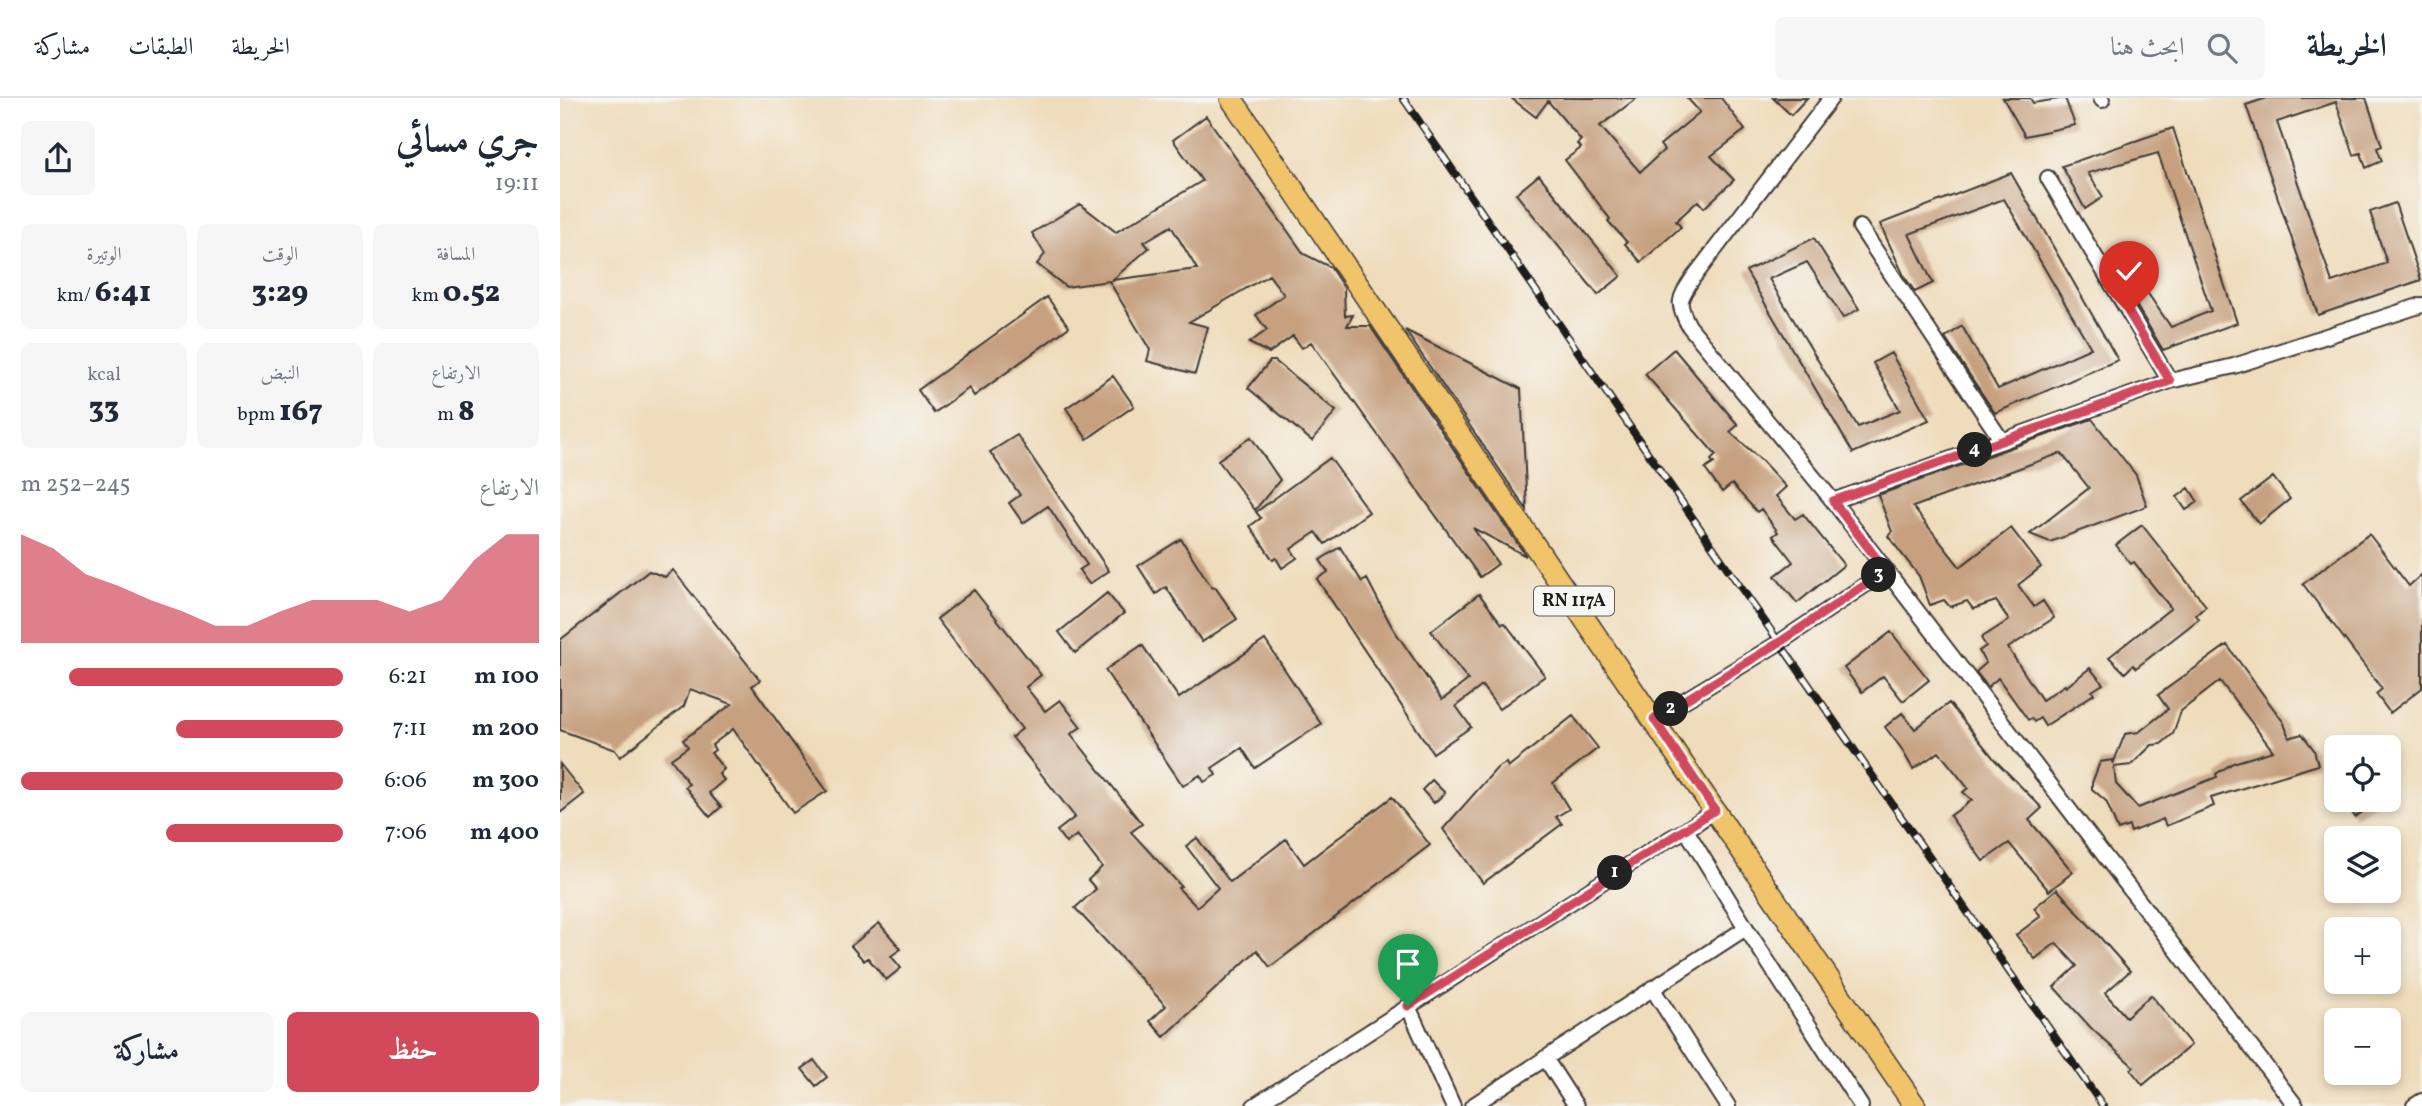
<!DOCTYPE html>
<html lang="ar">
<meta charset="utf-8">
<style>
:root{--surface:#fff;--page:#f6f6f7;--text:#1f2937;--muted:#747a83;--line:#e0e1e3;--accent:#d1495b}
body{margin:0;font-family:Vollkorn,Amiri,serif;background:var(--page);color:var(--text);direction:rtl;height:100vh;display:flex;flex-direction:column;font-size:26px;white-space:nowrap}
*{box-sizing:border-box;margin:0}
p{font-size:23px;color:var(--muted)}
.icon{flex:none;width:38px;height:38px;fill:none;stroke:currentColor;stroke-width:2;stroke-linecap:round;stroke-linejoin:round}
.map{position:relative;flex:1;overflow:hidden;direction:ltr}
.details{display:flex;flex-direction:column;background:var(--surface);width:560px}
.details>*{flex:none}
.fabs{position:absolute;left:1764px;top:637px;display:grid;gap:14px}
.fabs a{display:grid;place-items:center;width:77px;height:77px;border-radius:10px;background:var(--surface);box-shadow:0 4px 10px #0003;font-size:35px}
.pin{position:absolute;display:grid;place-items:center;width:60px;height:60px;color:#fff;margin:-72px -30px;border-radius:50% 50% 50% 0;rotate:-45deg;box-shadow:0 0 7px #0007}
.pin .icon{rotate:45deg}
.km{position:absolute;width:35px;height:35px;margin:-18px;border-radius:50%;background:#222;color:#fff;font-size:19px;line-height:35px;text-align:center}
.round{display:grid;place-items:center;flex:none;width:74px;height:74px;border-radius:10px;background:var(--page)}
.headline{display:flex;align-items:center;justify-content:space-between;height:119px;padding:0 21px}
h1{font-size:38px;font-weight:800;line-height:52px}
.figures{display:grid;grid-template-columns:repeat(3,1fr);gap:10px;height:119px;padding:7px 21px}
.figures div{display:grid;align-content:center;border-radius:10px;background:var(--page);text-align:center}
.figures b{font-size:30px;font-weight:800}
.figures small{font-size:19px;font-weight:400}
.figures p{font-size:19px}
.chart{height:196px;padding:14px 21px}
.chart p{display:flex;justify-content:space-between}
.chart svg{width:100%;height:126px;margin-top:7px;fill:var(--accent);opacity:.7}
.action{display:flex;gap:14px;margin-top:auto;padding:14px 21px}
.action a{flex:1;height:80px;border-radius:10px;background:var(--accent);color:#fff;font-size:28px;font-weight:800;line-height:80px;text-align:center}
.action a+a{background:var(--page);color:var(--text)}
ul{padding:0 21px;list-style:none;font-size:23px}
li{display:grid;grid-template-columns:112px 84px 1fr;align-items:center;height:52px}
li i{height:18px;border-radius:9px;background:var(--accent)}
header{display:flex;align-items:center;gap:42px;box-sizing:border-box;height:98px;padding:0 35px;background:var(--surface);border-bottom:2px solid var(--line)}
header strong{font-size:33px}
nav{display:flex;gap:38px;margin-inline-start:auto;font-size:24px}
.search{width:490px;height:63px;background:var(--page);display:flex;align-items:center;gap:18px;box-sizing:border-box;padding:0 24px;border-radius:10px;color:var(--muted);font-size:26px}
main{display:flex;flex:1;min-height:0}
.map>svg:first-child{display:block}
</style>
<header>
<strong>الخريطة</strong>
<div class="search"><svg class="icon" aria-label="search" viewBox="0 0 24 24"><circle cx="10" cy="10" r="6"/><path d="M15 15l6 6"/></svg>ابحث هنا</div>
<nav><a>الخريطة</a><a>الطبقات</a><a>مشاركة</a></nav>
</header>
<main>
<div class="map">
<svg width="1862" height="1008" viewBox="0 0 1862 1008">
<rect width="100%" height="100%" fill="#f6f6f2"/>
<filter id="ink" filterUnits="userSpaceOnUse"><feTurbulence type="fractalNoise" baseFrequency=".0143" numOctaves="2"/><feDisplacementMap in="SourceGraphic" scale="14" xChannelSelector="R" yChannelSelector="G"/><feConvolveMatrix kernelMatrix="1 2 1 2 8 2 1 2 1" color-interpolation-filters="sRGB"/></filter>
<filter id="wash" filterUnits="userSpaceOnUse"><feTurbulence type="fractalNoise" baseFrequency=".00686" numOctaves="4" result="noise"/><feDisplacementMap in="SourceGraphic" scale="28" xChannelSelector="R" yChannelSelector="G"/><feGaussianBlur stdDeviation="1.57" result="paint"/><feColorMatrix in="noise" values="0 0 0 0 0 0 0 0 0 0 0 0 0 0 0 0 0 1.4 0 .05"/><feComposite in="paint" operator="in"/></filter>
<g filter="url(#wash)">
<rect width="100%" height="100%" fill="#efdcbb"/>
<g id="blocks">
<path fill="#c6a07f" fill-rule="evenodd" d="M951,0H1077L1040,28L1080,74L1104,52L1100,47L1140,14L1127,0H1161L1185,32L1151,58L1174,82L1144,110L1138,103L1116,123L1121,129L1081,164L1065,146L1067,144L1048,123L1050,121L1005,62L1021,50L1017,46L1021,42L988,3L976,19Z
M1213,0H1247L1231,17Z
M1443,0H1470L1473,5L1505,0L1515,27L1465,38Z
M1707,0H1806L1822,48L1817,50L1822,63L1806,70L1801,55L1794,57L1776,4L1717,24L1772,184L1827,165L1810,114L1835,105L1861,182L1758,217L1686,7Z
M646,18L744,156L770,169L784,190L785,218L793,217L787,228H810L966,458L913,430L938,466L920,479L751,244L742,250L733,238L709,255L689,245L707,232L696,217L724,197L709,177L629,224L648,229L635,276L587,263L590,252L549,183L506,189L477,166L485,156L472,135L520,106L556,134L642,83L613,42ZM611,128L637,171L552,182L589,150L584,144Z
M1613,30L1677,225L1603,252L1561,182L1573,174L1611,229L1651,213L1598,55L1528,75L1543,99L1525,111L1502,68Z
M1451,75L1558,262L1435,315L1385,240L1402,228L1438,291L1531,250L1444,101L1349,136L1373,185L1355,194L1344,178L1320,126Z
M979,77L1061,178L1038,197L956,96Z
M1254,140L1299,211L1283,220L1247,164L1209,181L1298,329L1340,312L1313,265L1331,255L1369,322L1293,355L1186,173Z
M487,199L509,229L414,298L409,290L374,315L358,292Z
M845,232L961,291L967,412Z
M1114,251L1178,327L1170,334L1202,363L1226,389L1216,398L1235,421L1243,416L1284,467L1237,505L1215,478L1233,464L1213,438L1218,434L1201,411L1197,414L1172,386L1162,394L1145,371L1154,365L1151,362L1156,357L1085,276Z
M710,263H715L776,313L752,343L688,290Z
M553,278L574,308L527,341L506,310Z
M1532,321L1576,377L1587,408L1490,444L1470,436L1529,390L1501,355L1353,409L1400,469L1451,430L1481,469L1458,487L1474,509L1483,503L1494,520L1448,550L1482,602L1505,587L1506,589L1530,570L1543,586L1532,593L1534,596L1485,628L1480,620L1474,624L1471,620L1468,622L1438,580L1428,589L1416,574L1426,565L1419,553L1426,548L1421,540L1449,522L1436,503L1413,511L1407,503L1390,509L1384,502L1370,507L1359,478L1328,438L1332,434L1318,397Z
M457,337L549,473L529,486L519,472L527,467L488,408L463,425L449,405L460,397L430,354Z
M691,339L720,382L695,412L658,362Z
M770,360L809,414L765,446L756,434L731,451L737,460L722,470L716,460L713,462L690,428L701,420L696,414Z
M1713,379L1730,401L1699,426L1681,403Z
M1629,390L1638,404L1626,412L1617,399Z
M1582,427L1646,508L1636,517L1639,521L1576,570L1573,567L1565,575L1549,559L1611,510L1574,464L1571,466L1556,447Z
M1809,436L1849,488L1862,476V590L1830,615L1816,596L1822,591L1743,486Z
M621,441L652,490L655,489L677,521L642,544L606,489L596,496L578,468Z
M780,449L802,484L807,481L832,529L882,602L908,582L871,533L919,496L942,526L945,525L985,578L939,611L922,588L896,608L911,629L873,655L757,481L768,474L760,462Z
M113,472L200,582L192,588L267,693L233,715L173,631L152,647L155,652L151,655L164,671L159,676L164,682L149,695L161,709L150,719L125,689L129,686L111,661L128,649L123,642L172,606L130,591L124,608L60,659L55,652L0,632V542L89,473L105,479Z
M414,492L481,577L466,589L485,613L500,602L521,629L511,636L582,726L571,734L621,788L618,790L637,809L658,790L626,748L637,740L670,784L726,741L744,766L832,699L870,747L710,869L697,852L604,939L590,923L606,908L515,810L536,791L528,782L542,769L517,737L506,745L497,733L515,719L452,639L462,631L377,521Z
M547,495L564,515L515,555L499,534Z
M1331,534L1369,582L1343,603L1323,578L1302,594L1284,570Z
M705,542L761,626L695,670L682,650L652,670L656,677L644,684L640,677L623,688L545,572L582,547L619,600Z
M1667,547L1724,625L1729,640L1742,636L1754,652L1758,667L1651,700L1654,708L1606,728L1603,721L1571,734L1569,728L1558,732L1546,703L1532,691V685L1540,664L1553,662V666L1565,636L1579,634L1608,611L1598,597ZM1660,583L1713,653L1673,665L1656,676L1657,679L1578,710L1556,686L1554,669L1571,667L1592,647L1601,646L1613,636L1621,613Z
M1389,605L1435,662L1482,710L1469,722L1513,774L1489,793L1449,745L1423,763L1390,718L1412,702L1403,694L1408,690L1379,654L1353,671L1341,650L1325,629L1342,615L1355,631Z
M1013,618L1038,650L993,685L1009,711L996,719L1002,726L923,785L883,731L937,670L946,665L948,669Z
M0,666L24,696L0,715Z
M872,682L885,695L874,705L862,692Z
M1784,702H1821L1795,719Z
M1497,791L1570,873L1545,895L1566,919L1591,897L1631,947L1583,987L1571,972L1574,969L1532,931L1494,889L1517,868L1496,845L1475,861L1456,837L1481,818L1474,810Z
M319,825L341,851L331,858L341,870L326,882L308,860L304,863L291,848Z
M254,962L267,979L256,988L242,971Z"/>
</g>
</g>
<g filter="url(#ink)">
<use href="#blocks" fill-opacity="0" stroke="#3c3934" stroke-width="2"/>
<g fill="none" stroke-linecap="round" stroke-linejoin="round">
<defs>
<path id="street" d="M1271,0L1133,180C1119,201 1116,204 1129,228L1273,403L1736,1008
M1541,0L1542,2
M1488,80L1610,283
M1300,129L1442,343
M1273,403L1610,283L1674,268L1862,207
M1094,621L1220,544L1326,473
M1126,732L1155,712
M1092,890L1168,1008
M848,908L893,1008
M985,960L1016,1008
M694,1008L1109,741L1126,732L1186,830L1301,1008
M912,1008L1186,830
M1854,1008L1862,1003"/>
<path id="primary" d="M671,0L1355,1008"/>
</defs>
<use href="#street" stroke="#3c3934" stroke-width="18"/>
<use href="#primary" stroke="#3c3934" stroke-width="24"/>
<use href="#street" stroke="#fff" stroke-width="14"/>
<use href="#primary" stroke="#f1c36a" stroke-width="21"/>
<defs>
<path id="rail" d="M843,0L1168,471L1543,1008"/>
</defs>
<use href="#rail" stroke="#1c1c1c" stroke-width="8"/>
<use href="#rail" stroke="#f6f6f2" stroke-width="5" stroke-dasharray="16" stroke-linecap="butt"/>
</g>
</g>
<g fill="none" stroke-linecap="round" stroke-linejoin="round" filter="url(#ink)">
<defs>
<path id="route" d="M848,908L1155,712L1094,621L1220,544L1326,473L1273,403L1610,283L1569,215"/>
</defs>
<use href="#route" stroke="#fff" stroke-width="14"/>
<use href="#route" stroke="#d1495b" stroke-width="9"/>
</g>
<g text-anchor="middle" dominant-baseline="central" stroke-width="5" stroke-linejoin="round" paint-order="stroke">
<rect fill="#f6f6f2" stroke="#5d5d5c" stroke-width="2" x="974" y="488.5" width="80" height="29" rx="5"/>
<g font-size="18" font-weight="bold" fill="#1c1c1c">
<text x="1014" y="503">RN 117A</text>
</g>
</g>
</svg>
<div class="fabs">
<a><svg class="icon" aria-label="locate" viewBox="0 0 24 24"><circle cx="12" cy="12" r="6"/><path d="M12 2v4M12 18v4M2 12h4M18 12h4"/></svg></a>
<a><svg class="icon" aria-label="layers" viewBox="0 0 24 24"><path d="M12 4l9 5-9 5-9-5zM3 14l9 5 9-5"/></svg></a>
<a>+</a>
<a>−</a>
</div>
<div class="pin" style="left:848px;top:908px;background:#1e9e55"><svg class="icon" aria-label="arrive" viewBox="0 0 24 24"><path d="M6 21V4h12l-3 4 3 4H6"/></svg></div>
<div class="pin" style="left:1569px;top:215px;background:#d93025"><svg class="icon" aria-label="check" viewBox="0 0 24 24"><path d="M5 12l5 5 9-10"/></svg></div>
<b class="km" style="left:1055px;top:775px">1</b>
<b class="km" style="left:1111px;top:611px">2</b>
<b class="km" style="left:1319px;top:477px">3</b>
<b class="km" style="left:1415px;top:352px">4</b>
</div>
<section class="details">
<div class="headline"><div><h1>جري مسائي</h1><p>19:11</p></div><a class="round"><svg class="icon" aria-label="share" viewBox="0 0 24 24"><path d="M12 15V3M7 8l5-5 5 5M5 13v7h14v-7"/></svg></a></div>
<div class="figures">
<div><p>المسافة</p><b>0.52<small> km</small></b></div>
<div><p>الوقت</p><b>3:29</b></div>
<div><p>الوتيرة</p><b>6:41<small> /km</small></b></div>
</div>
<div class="figures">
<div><p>الارتفاع</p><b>8<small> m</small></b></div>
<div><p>النبض</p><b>167<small> bpm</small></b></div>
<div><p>kcal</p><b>33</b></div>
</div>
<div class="chart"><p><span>الارتفاع</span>245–252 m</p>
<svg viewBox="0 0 160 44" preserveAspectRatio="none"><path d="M0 44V6L10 11L20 20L30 24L40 29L50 33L60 38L70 38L80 33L90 29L100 29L110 29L120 33L130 29L140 15L150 6L160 6V44z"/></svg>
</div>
<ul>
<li><b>100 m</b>6:21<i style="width:85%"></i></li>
<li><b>200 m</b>7:11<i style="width:52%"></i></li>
<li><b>300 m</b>6:06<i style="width:100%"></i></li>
<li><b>400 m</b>7:06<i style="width:55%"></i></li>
</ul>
<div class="action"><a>حفظ</a><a>مشاركة</a></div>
</section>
</main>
